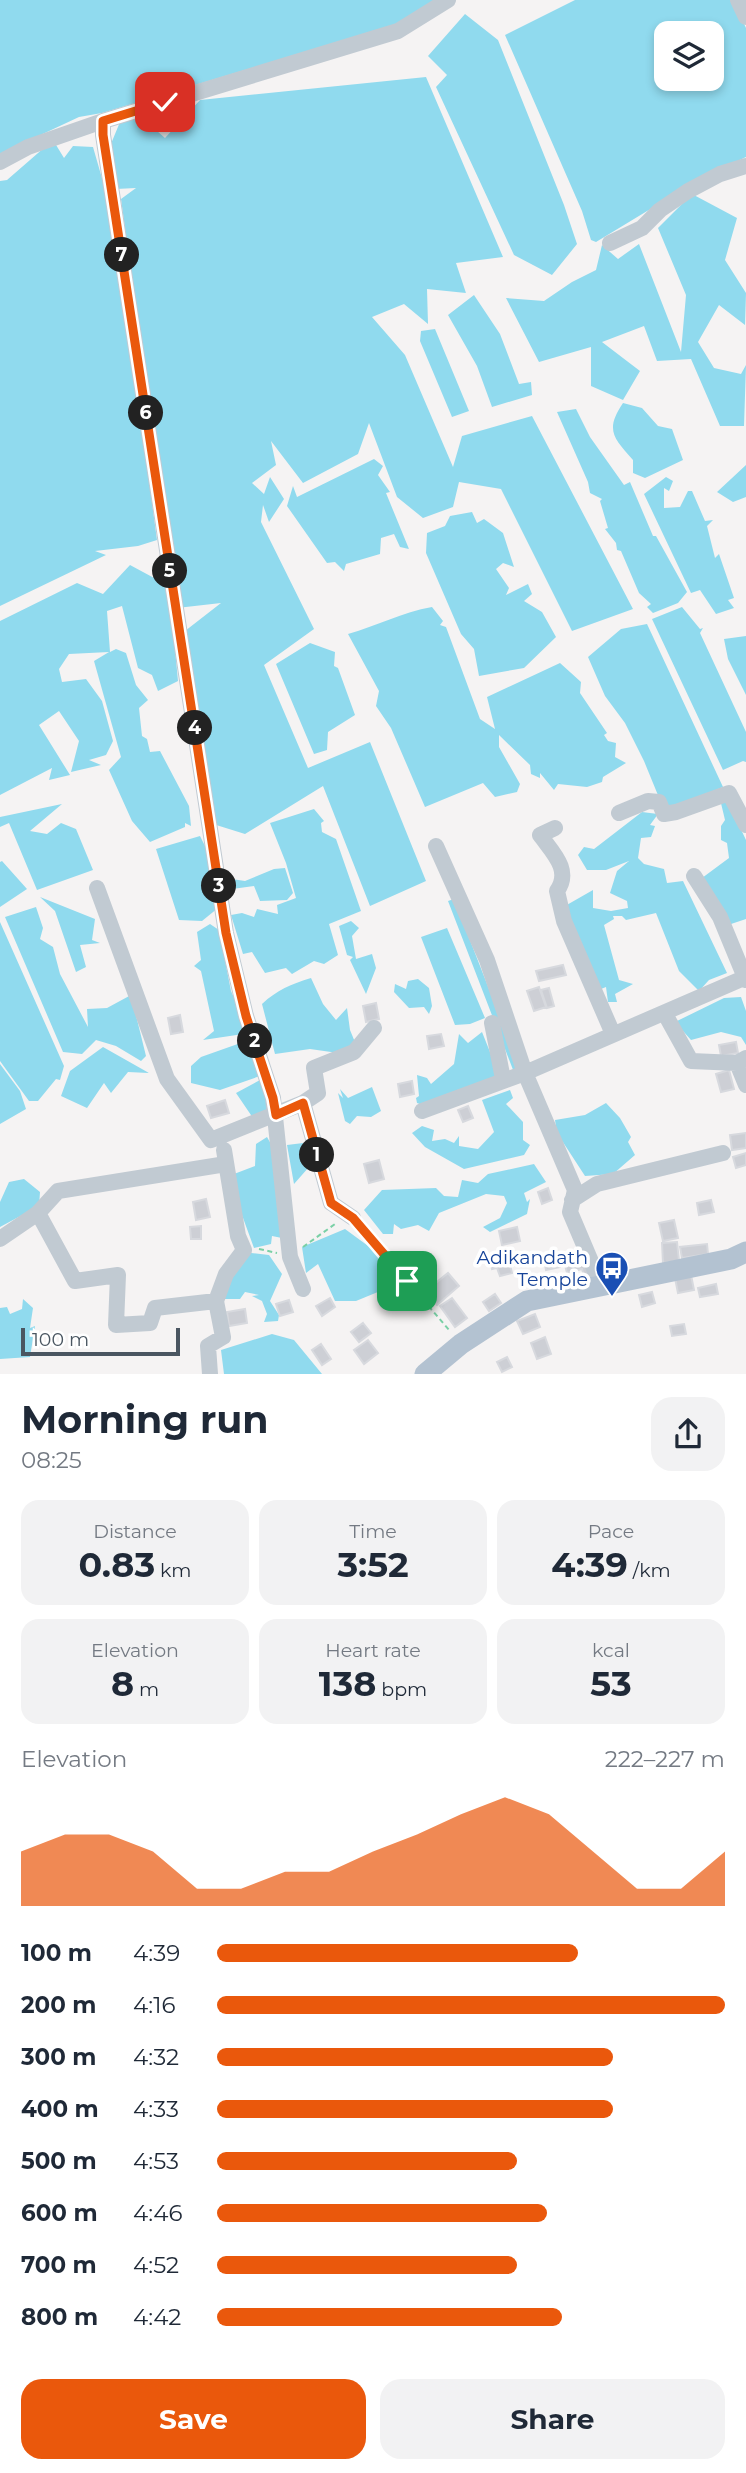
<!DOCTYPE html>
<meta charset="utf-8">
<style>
:root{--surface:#fff;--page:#f2f2f3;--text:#1f2937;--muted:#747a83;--accent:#ea580c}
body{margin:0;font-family:Montserrat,sans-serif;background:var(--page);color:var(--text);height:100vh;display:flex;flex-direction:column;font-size:26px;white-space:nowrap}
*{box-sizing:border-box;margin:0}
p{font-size:23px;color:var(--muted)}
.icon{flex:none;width:38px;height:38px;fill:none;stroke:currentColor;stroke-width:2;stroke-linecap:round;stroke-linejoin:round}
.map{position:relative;height:1374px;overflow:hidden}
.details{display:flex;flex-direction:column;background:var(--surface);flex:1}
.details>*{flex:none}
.fabs{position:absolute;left:654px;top:21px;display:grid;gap:14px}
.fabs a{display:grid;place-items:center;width:70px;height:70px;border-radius:14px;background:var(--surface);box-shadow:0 4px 10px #0003;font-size:35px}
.scale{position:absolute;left:21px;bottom:18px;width:159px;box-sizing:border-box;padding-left:7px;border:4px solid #4a5661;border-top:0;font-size:19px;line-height:24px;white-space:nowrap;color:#4a5661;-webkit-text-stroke:5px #fff;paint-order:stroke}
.pin{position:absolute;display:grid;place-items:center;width:60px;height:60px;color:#fff;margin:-30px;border-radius:14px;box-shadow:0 4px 10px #0006}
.km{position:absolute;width:35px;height:35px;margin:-18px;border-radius:50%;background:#222;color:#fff;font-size:19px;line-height:35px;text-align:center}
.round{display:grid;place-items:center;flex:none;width:74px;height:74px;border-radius:21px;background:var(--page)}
.headline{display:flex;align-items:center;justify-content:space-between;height:119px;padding:0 21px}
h1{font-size:38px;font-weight:700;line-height:52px}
.figures{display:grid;grid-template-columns:repeat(3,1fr);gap:10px;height:119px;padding:7px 21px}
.figures div{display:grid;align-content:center;border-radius:18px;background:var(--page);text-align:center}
.figures b{font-size:35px;font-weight:700}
.figures small{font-size:19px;font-weight:400}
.figures p{font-size:19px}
.chart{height:196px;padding:14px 21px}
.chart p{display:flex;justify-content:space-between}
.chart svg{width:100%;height:126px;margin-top:7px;fill:var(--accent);opacity:.7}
.cta{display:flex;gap:14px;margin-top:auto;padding:14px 21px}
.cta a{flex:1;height:80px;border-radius:21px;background:var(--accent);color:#fff;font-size:28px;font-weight:700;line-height:80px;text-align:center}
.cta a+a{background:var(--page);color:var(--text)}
ul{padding:0 21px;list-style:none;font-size:23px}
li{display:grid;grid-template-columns:112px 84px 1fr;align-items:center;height:52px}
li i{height:18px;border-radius:9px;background:var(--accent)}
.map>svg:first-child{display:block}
</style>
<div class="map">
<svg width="746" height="1374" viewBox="0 0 746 1374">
<rect width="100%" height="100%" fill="#f5f3f3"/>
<path fill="#90daee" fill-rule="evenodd" d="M0,0H437L409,21L102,113L79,117L0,154Z
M575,0H733L746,28V157L700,179L596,242L591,240L582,211L505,35ZM667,33H712V79H667Z
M465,14L498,40L564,205L577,244L552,275L514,255L436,87L447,75L428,56Z
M426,77L503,257L456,263L466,293L427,289L428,324L404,304L372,317L405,355L453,467L462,436L532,416L633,609L572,631L501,489L459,482L453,507L423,518L397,497L369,423L358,454L303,483L271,441L276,465L252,483L264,494L270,477L284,499L269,522L263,505L261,522L314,629L264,665L308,768L370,742L426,881L370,906L323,786L245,834L213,824L185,631L221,603L177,608L121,199L136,188L116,189L108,151L120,122L141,117L165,138L200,100Z
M53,140L64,158L73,146L93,147L114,220L157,540L138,546L95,551L106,555L0,606V181L7,180Z
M692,194L737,218L725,260L746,293L745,325L719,305L698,342L714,368L741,374L746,365L744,426H720L691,359L657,361L644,326L602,342L640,371L623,400L591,386V347L539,362L506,298L544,301L572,282L596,270L602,245L618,259L639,244L681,352L686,295L658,228Z
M474,295L500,334L519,384L531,382L532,395L492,407L477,366L448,315Z
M435,329L469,411L452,417L420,341L421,331Z
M623,403L642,408L658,426L672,429L683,460L645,478L633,473V460C613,437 605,430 623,403Z
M576,409L590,437L624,485L630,482L653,536H656L687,592L678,603L653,613L647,607L651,604L639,593L621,551L617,550L616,543L605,529L608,528L600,501L602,499L590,493L588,482L557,412Z
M374,459L383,466L378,475L390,492L386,493L409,549L400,547L394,534L381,538L380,554L346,564L344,571L335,562L327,563L287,506L293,486L297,497Z
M746,465V497L733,502L717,492Z
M666,477L673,481L669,491L664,488V508L680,507L688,491H692L705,521L713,520L707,526L715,558L719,554L734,598L728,600L734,608L716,614L700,590L691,593L644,494Z
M472,512L477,523L484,519L503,533L514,567L503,563L496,569L509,588L506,595L528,584L532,594L524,601L542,612L556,637L524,668L479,676L474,649L461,634L426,553L427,533L445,526L450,516Z
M130,565L169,586L178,681L158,691L152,675L138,668L122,606L107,611L110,652L116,649L126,653L136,685L148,700L139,708L142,736L147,739L150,752L160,751L189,806L191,826L185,823V827L150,842L132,821L109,770L121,757L94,661L109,652L69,654L59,669L62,682L86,679L102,701L113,741L106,755L89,760L101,765L71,772L79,741L59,711L39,725L70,775L49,780L52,768L0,795V621L77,583L103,594Z
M432,607L443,621L440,625L446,627L480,719L495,729L487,697L560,663L581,682L580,693L607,733L604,735L608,741L616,743L615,757L626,763L603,777L602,782L587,787L558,784L554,790L540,773V778L531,774L530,765L499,735V747L520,784L517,792L495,797L483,783L425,807L391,728L376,706L379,691L348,634C377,626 402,612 432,607Z
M682,607L700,629L703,628L700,633L746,732V762L743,761L723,770L652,619Z
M647,624L723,787L670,809L662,805L644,761L625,723L605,696L588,657L621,629Z
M746,636V695L728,659L724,639Z
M310,643L335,652L334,666L338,668L355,715L328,732L327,750L314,754L276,664Z
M725,796L746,840V919L731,924L702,878L729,858L727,843L721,840V826L725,820L720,799Z
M62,804L30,831L47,834L61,823L76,829L93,870L37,890L9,823L0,827V817Z
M314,809L324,821L321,823L322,832L336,839L361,911L329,924L338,955L324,964L314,961L292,974L286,968L265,973L252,952L243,954L231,915L242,913L254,917L257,909L278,914L277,905L296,898L286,863L270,823Z
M642,812L658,814L650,825L655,826L651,837L641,838L638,858L644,864L664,869L667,883L683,881L727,973L709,980L699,991L679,971L656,913L626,920L622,916H613L614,919L604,925L619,980L633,984L615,994L617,1002H608L606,987L601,989L565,906L593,890V908L611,911L628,908L627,901L610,893L617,871L629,861L606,870H587L578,855L584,847L594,849Z
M200,836L210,856L218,908L202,921L179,920L156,849Z
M2,861L27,889L0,907V862Z
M285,868L293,893L287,900L260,901L254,886L225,890V878L245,881L274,869Z
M40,897L95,919L92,940L100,943L80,945L86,967L76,972L55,911Z
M454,899L522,1074L515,1075L448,901Z
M36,907L43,928L40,939L53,947L60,974L88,1027L87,1009L107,1008L131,995L146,1056L141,1061L116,1046L96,1040L82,1054L63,1052L5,917Z
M351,921L359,928L352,936L356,959L372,954L376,968L366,994L350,960L353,957L347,955L339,926Z
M0,922L64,1066L60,1080L56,1079L38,1101H29L0,1061Z
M210,924L219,930L231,991L250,1033L203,1040L214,1031L201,971L194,966L201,960L197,932Z
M447,928L485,1018L470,1024L455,1025L421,937Z
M311,978L323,1004L336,1020L347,1008L350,1030L357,1047L338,1053L310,1049L275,1054L262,1004C277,990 291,984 311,978Z
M418,979L429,988L432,1006L429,1014L424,1007L409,1008L394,992L395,984L406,989L408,981Z
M741,997L746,1011V1045L741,1037L721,1032L691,1040L675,1022L724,998Z
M482,1032L498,1072L495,1080L428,1107L417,1103L416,1098L419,1096L417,1075L427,1078L431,1084L454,1064L459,1034L468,1043Z
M249,1040L260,1076L220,1090L191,1083V1066L201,1057Z
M103,1047L149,1073L128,1072L111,1093L104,1083L87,1108L61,1096L70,1071Z
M0,1064L20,1091L26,1109L0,1124Z
M260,1080L272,1110L253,1118L236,1093Z
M372,1087L381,1111L371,1117L357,1116L350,1124L345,1121L338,1093L343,1098L340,1089L348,1098Z
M510,1090L513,1098L506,1104L523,1122V1140L530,1145L524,1155L464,1169L425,1147L412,1133L422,1126L434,1130L432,1141L445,1139L454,1143L459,1136V1146L478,1149L494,1132L482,1100Z
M606,1103L620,1118L631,1137L628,1142L635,1155L613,1174L585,1176L557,1133L555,1120L585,1115Z
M267,1137L279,1158L282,1238L272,1236L271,1244L254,1248L235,1196L234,1174L255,1166L256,1144Z
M303,1143L309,1167L294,1184L287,1145Z
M534,1164L546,1182L524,1193L527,1202L530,1199L527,1214L490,1232L483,1227L500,1218L507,1203L504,1196L486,1194L439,1213L429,1231L418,1225L401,1229L394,1224L393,1234H383L364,1210L382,1190L436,1188L444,1196L458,1197L462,1180L478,1183L488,1174Z
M24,1179L40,1192L39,1206L0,1227V1202L9,1182Z
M345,1229L375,1251L391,1272L390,1287L356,1301H335L318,1264L306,1273L302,1247Z
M251,1253L269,1255L282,1274L270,1301L279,1315L278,1321L264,1322L267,1314L262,1301L252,1296L259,1295L245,1292L240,1299H220L233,1268Z
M23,1299L33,1308L30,1328L35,1326L30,1357L0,1359V1308L7,1307L10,1314L22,1309Z
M272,1334L294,1340L322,1374H224L221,1350Z"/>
<path fill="#cdcfd5" stroke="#d7d9de" stroke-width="2" d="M563,965L566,975L539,981L536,971Z
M539,987L546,1007L534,1011L527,991Z
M549,988L554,1006L547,1008L541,990Z
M376,1003L379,1019L366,1022L363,1006Z
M180,1015L183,1032L171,1034L168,1018Z
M441,1034L444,1046L429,1049L427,1036Z
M736,1042L738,1053L721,1056L719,1045Z
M729,1070L734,1089L721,1092L716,1074Z
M412,1081L414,1094L400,1097L398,1084Z
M225,1100L229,1113L211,1118L207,1106Z
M468,1106L473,1118L463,1122L458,1110Z
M746,1133V1148L732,1150L730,1135Z
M746,1153V1165L736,1168L733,1157Z
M379,1160L384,1179L369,1183L364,1164Z
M548,1188L552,1200L542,1204L538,1192Z
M206,1199L210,1217L196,1220L193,1202Z
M711,1200L714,1212L699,1215L697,1203Z
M674,1220L678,1238L663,1241L659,1223Z
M201,1226V1239H191L190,1227Z
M517,1227L520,1241L502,1245L499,1231Z
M677,1242L679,1261L663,1263L662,1243Z
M707,1244L708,1254L682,1258L680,1247Z
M557,1251L560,1267L546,1270L543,1254Z
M507,1252L512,1273L500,1276L497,1268L492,1269L489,1257Z
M586,1256L589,1275L584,1276L582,1269L567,1273L564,1261Z
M448,1273L459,1286L437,1305L426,1291Z
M691,1275L694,1290L678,1293L675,1278Z
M716,1284L718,1294L700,1297L698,1288Z
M652,1292L655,1303L642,1307L639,1295Z
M495,1294L501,1303L489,1311L483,1302Z
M330,1298L335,1307L322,1316L316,1306Z
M452,1298L467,1318L455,1327L440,1306Z
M289,1300L293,1312L280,1316L276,1304Z
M245,1309L247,1323L229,1326L227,1312Z
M535,1314L540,1327L523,1334L517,1321Z
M363,1323L371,1333L359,1342L351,1332Z
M684,1324L686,1334L672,1336L670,1326Z
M545,1337L551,1354L537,1359L531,1343Z
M368,1340L378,1353L364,1364L354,1350Z
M321,1344L331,1359L322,1365L312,1350Z
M507,1357L512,1367L502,1372L497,1362Z"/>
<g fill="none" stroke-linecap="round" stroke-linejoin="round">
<path stroke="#7ad0a6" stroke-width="2" stroke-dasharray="5 3.5" stroke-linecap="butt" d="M362,1229L450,1331
M303,1247L335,1224
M259,1249L277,1253"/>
<path stroke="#c1cad2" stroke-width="16" d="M738,0L746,17
M103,121V135L226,933L246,1016L273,1098L290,1257L303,1289
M0,162L28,147L103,121L398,31L448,0
M610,243L642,228L660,210L688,191L720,174L746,166
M619,813L648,801L659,802L664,814L676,812L729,793L746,825
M555,828L540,835C552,852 572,870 557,891L564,921L613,1034
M436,846L487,960L525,1073L575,1190L570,1212L601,1285
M694,876L720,917L746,980
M97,888L167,1079L211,1140L303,1103L331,1203L353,1218
M665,1014L691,1061L737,1063L746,1058
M492,1023L503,1079
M737,1063L746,1085
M303,1103L318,1093L314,1068L354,1052L374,1028
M422,1111L525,1073L746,977
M572,1200L597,1184L723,1153
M38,1213L58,1191L226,1164
M0,1239L38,1213L75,1281L118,1275L116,1325L150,1323L155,1308L216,1301L223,1337L208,1346L210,1374
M216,1301L226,1274L244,1250L238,1236L224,1150"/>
<path stroke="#b3c2d1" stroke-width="21" d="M425,1374L461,1344L527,1301L731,1259L746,1252"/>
</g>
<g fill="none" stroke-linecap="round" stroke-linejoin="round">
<defs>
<path id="route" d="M165,102L103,121V135L226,933L246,1016L273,1098L276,1115L303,1103L331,1203L353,1218L407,1281"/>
</defs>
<use href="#route" stroke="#fff" stroke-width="14"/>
<use href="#route" stroke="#ea580c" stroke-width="9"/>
</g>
<defs>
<symbol id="bus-pin" viewBox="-11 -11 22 30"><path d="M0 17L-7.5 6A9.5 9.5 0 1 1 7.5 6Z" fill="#1a4fb4" stroke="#fff"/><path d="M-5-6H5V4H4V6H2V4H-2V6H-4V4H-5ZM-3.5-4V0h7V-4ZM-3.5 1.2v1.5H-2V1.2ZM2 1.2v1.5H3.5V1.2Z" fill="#fff"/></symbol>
</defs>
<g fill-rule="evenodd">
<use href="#bus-pin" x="593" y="1249" width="38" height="52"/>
</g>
<g text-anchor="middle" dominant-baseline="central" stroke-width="7" stroke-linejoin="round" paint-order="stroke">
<g font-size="19" fill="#164399" stroke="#fff" text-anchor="end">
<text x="588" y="1257">Adikandath<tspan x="588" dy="22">Temple</tspan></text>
</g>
</g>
</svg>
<div class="fabs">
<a><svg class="icon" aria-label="layers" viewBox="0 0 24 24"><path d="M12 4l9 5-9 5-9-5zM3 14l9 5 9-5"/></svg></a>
</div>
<div class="scale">100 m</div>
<div class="pin" style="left:407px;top:1281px;background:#1e9e55"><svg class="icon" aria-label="arrive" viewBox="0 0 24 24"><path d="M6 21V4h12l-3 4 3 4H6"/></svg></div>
<div class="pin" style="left:165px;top:102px;background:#d93025"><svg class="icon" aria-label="check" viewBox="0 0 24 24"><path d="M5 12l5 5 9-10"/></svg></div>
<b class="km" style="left:317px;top:1155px">1</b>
<b class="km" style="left:255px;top:1041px">2</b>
<b class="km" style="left:219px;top:886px">3</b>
<b class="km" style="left:195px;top:728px">4</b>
<b class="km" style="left:170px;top:571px">5</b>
<b class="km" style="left:146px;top:413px">6</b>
<b class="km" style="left:122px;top:255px">7</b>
</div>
<section class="details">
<div class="headline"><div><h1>Morning run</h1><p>08:25</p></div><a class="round"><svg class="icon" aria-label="share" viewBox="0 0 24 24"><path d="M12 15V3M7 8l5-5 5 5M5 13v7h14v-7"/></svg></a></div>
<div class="figures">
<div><p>Distance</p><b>0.83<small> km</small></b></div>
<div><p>Time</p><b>3:52</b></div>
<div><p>Pace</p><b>4:39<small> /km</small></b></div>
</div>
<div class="figures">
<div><p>Elevation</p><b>8<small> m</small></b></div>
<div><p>Heart rate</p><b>138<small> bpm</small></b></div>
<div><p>kcal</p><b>53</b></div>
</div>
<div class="chart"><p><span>Elevation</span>222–227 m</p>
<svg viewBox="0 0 160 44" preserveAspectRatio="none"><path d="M0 44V25L10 19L20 19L30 25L40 38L50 38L60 32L70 32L80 25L90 19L100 12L110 6L120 12L130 25L140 38L150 38L160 25V44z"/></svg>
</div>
<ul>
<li><b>100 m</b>4:39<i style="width:71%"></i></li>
<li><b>200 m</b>4:16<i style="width:100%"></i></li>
<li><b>300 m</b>4:32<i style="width:78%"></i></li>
<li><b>400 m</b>4:33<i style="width:78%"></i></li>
<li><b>500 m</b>4:53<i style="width:59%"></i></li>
<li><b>600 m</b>4:46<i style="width:65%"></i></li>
<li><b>700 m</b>4:52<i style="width:59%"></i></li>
<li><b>800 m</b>4:42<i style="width:68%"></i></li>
</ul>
<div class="cta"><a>Save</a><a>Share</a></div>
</section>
